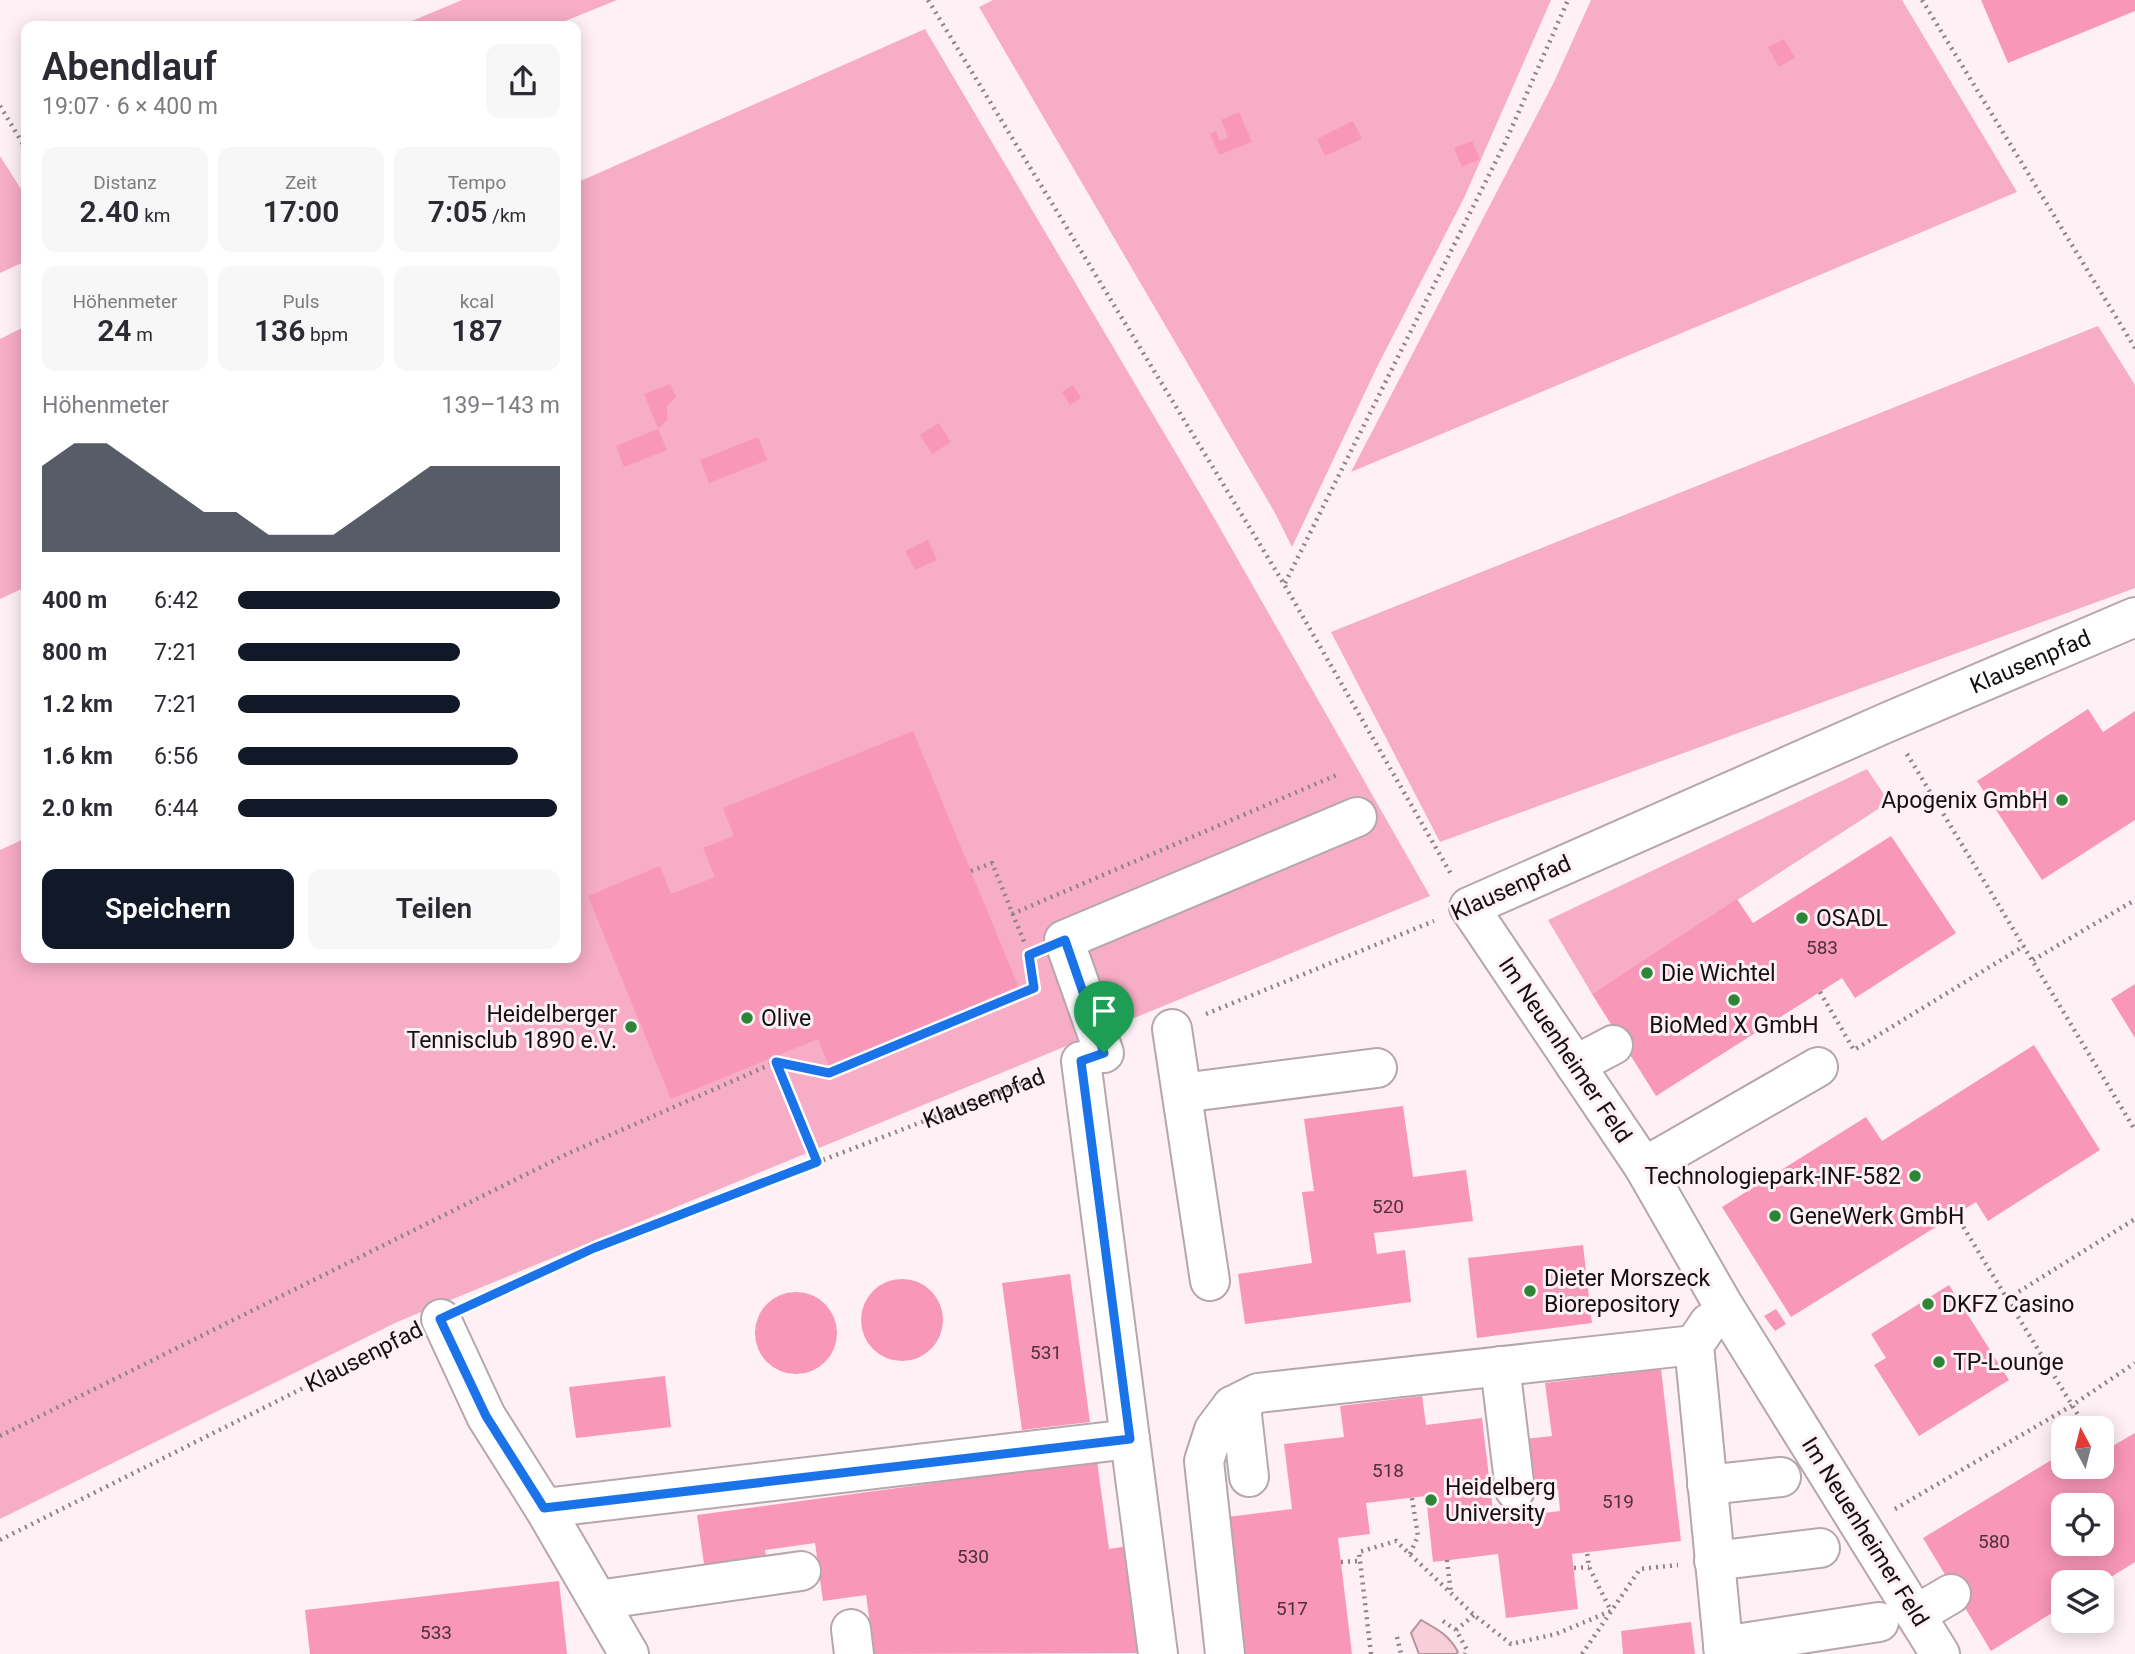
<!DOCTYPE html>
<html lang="de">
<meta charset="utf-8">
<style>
:root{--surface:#fff;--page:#f7f7f7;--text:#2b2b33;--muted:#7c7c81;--accent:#111827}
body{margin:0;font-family:Roboto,sans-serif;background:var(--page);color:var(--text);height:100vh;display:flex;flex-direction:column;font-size:26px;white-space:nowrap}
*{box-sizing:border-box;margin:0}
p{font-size:23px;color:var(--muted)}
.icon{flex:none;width:38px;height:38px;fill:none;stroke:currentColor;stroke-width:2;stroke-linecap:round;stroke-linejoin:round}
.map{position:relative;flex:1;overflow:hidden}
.drawer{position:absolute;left:21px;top:21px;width:560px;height:942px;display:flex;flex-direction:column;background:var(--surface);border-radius:14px;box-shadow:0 4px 18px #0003}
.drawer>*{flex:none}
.needle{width:46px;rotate:353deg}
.fabs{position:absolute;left:2051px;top:1416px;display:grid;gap:14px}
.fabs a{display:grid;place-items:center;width:63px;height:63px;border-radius:14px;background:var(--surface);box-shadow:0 4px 18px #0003;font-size:35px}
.pin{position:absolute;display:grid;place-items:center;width:60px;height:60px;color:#fff;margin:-72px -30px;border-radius:50% 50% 50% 0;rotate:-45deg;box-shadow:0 0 7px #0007}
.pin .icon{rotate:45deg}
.round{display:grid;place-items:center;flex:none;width:74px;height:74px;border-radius:14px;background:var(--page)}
.overview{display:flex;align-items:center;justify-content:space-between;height:119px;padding:0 21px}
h1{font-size:38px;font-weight:600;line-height:52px}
.figures{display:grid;grid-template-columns:repeat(3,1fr);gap:10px;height:119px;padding:7px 21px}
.figures div{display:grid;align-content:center;border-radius:14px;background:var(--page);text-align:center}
.figures b{font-size:30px;font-weight:600}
.figures small{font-size:19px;font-weight:400}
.figures p{font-size:19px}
.chart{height:196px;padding:14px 21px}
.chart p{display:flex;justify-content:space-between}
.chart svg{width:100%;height:126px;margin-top:7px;fill:var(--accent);opacity:.7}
.button{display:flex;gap:14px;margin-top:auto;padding:14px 21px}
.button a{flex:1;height:80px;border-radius:14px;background:var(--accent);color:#fff;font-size:28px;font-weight:600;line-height:80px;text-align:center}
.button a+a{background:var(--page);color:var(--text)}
ul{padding:0 21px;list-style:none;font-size:23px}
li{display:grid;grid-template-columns:112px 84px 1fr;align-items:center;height:52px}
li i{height:18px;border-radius:9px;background:var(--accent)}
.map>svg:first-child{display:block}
</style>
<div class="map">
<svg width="2135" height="1654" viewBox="0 0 2135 1654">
<rect width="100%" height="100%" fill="#fef0f4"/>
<path fill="#f6adc5" d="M462,0H617L553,26H400Z
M993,0H1551L1464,198L1377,367L1292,547L1275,513L979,7Z
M1591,0H1902L2017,192L1351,472L1554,82Z
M925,29L1209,509L1430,896L397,1322L0,1519V850L26,838V957H576V183Z
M0,156L26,197V261L0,273Z
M26,326V587L0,599V339Z
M2098,326L2135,385V588L1440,842L1331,632Z
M1867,769L1889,802L1592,994L1548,920Z"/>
<path fill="#f8ceda" stroke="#b4959d" stroke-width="2" d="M1421,1620C1437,1629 1449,1635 1458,1652L1456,1654H1419L1411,1633Z"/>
<path fill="#f997b9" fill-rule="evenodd" d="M1981,0H2135V11L2008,63Z
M1784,39L1795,58L1779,67L1768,47Z
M1239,112L1252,142L1219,155L1210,134L1216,131L1220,141L1228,137L1221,120Z
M1353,121L1362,139L1325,156L1317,139Z
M1472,141L1480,159L1462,167L1454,148Z
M670,384L676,397L667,406V420L658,429L644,394Z
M1073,385L1081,398L1070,405L1062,392Z
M939,423L951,442L932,454L920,435Z
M658,429L667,450L624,467L616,446Z
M758,437L767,460L709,483L700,460Z
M928,540L937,560L915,570L905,551Z
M2088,709L2103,732L2135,711V820L2042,880L1977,781Z
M913,731L1019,988L829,1066L818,1039L671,1099L588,896L660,866L671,894L715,877L703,848L734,836L723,808Z
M1891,836L1956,933L1855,998L1842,978L1656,1096L1592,994L1737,899L1753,923Z
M2135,984V1038L2111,999Z
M2034,1045L2100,1150L1988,1221L1976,1202L1791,1317L1722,1207L1866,1117L1882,1141Z
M1403,1106L1413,1177L1466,1170L1473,1221L1374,1233L1377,1254L1405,1250L1411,1302L1245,1324L1238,1274L1312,1263L1302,1192L1314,1191L1304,1119Z
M1583,1245L1592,1323L1477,1338L1468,1258Z
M1070,1274L1090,1422L1022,1430L1002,1283Z
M861 1320a41 41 0 1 1 82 0a41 41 0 1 1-82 0Z
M1949,1285L2009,1380L1919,1436L1874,1365L1886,1358L1871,1334Z
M755 1333a41 41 0 1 1 82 0a41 41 0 1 1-82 0Z
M1776,1309L1786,1324L1775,1331L1764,1316Z
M1661,1369L1681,1541L1572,1554L1578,1609L1506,1618L1498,1554L1433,1562L1426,1496L1366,1503L1370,1534L1338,1538L1352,1654H1244L1227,1517L1292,1509L1284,1444L1344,1437L1340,1406L1422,1396L1426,1425L1482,1418L1494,1519L1560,1511L1558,1489L1532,1492L1525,1439L1552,1436L1545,1383Z
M665,1376L671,1427L576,1438L569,1387Z
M2135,1433V1562L2103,1582H2063V1606L1991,1651L1923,1538L2063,1453V1466H2102V1452ZM2063,1505H2102V1544H2063Z
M1097,1461L1109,1549L1128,1546L1143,1653L874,1654L866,1595L823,1601L815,1543L765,1550L767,1562L705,1571L697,1515Z
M559,1581L567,1654H310L305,1610Z
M1691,1622L1695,1654H1623L1621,1631Z"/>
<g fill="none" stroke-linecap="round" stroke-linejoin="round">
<defs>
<g id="minor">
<path d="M1172,1029L1210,1281"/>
<path d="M1104,1053L1064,940L1357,817"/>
<path d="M1575,1065L1613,1045"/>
<path d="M1182,1093L1377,1068"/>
<path d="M1644,1167L1818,1067"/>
<path d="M441,1319L486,1416L544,1508L1130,1439L1081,1061"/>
<path d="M1709,1323L1694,1345L1724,1654"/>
<path d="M1500,1366L1515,1490"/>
<path d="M1232,1406L1242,1415L1249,1477"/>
<path d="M1130,1439L1158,1654"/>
<path d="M1707,1485L1781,1477"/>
<path d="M544,1508L629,1654"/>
<path d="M1714,1561L1820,1548"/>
<path d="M598,1600L801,1571"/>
<path d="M1917,1614L1951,1594"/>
<path d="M851,1629L854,1654"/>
<path d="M1723,1646L1879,1622"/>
<path d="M1225,1654L1204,1461L1214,1430L1232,1406L1258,1393L1694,1345"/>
<path id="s2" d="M1940,1654L1722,1303L1644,1167L1469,907L1888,722L2135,617"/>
</g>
</defs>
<use href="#minor" stroke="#b5a7ab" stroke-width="42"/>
<g stroke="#8d8386" stroke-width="4.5" stroke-dasharray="2 5" stroke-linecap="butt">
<path d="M928,0L1284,584L1451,874"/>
<path d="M1922,0L2135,348"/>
<path d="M0,106L26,149"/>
<path d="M1285,583L1505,143L1568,0"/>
<path d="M1907,754L2135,1130"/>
<path d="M971,871L992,863L1025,944"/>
<path d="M1012,914L1339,774"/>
<path d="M2033,960L2135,900"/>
<path d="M1820,992L1854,1050L2024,946"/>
<path d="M1206,1014L1434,921"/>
<path d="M776,1062L817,1162"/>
<path d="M1956,1215L2086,1428"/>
<path d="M2007,1299L2135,1219"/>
<path id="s1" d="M474,1304L594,1248L1044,1075"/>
<path d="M0,1436L567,1154L776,1062L829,1073L1034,988L1031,966"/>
<path d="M2102,1450L2103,1452"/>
<path d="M1895,1509L2071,1406L2135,1363"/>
<path d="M0,1540L409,1335"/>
<path d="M1410,1554L1418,1536L1412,1498"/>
<path d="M1447,1560L1451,1594"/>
<path d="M1341,1562L1359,1561"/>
<path d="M1574,1568L1589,1567"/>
<path d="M1443,1621L1456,1630L1467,1650L1465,1654"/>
<path d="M1456,1630L1474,1615"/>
<path d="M1397,1637L1401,1654"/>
<path d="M1371,1654L1359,1552L1396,1541L1474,1615L1511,1644L1556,1634L1611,1611L1589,1567L1587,1552"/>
<path d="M1582,1654L1640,1569L1678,1565"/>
</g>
<use href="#minor" stroke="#fff" stroke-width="38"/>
</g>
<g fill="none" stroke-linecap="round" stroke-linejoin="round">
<defs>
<path id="route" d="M1065,940L1104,1053L1081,1061L1130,1439L544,1508L486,1416L440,1319L594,1248L817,1162L776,1062L829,1073L1034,988L1029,955Z"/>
</defs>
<use href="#route" stroke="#fff" stroke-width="14"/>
<use href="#route" stroke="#1a73e8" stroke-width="9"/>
</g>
<g fill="#2c8636" stroke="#fef0f4" stroke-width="2.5">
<circle cx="2062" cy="800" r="7"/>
<circle cx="1802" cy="918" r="7"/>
<circle cx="1647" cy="973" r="7"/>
<circle cx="1734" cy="1000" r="7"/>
<circle cx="747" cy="1018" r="7"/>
<circle cx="631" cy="1027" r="7"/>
<circle cx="1915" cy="1176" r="7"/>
<circle cx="1775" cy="1216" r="7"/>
<circle cx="1530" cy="1291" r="7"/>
<circle cx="1928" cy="1304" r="7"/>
<circle cx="1939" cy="1362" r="7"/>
<circle cx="1431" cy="1500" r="7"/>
</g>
<g text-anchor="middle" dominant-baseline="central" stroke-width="6" stroke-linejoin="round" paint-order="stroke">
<g font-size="19" fill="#4d313a">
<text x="1822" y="947">583</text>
<text x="1388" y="1206">520</text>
<text x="1046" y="1352">531</text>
<text x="1388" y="1470">518</text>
<text x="1618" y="1501">519</text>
<text x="1994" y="1541">580</text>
<text x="973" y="1556">530</text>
<text x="1292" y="1608">517</text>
<text x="436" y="1632">533</text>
</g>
<g font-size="23" fill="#140f10" stroke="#fef0f4">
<text stroke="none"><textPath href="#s2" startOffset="1496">Klausenpfad</textPath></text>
<text transform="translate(1511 888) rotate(-24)">Klausenpfad</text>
<text transform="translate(1565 1050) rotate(56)">Im Neuenheimer Feld</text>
<text stroke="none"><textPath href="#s1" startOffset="550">Klausenpfad</textPath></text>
<text transform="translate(364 1357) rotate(-27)">Klausenpfad</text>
<text transform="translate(1865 1532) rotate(58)">Im Neuenheimer Feld</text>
</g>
<g font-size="23" fill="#140f10" stroke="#fef0f4" text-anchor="start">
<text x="2048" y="800" text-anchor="end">Apogenix GmbH</text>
<text x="1816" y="918">OSADL</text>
<text x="1661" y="973">Die Wichtel</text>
<text x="617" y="1014" text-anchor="end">Heidelberger<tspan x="617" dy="26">Tennisclub 1890 e.V.</tspan></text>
<text x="761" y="1018">Olive</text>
<text x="1734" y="1025" text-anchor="middle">BioMed X GmbH</text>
<text x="1901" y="1176" text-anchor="end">Technologiepark-INF-582</text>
<text x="1789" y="1216">GeneWerk GmbH</text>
<text x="1544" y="1278">Dieter Morszeck<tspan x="1544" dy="26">Biorepository</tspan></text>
<text x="1942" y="1304">DKFZ Casino</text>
<text x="1953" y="1362">TP-Lounge</text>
<text x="1445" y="1487">Heidelberg<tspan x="1445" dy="26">University</tspan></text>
</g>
</g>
</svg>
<div class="fabs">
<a><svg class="needle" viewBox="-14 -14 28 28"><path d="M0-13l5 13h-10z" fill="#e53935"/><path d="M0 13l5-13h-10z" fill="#7c7c81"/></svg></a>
<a><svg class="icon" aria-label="locate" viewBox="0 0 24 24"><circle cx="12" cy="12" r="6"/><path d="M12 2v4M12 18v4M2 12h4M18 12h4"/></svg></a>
<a><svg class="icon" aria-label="layers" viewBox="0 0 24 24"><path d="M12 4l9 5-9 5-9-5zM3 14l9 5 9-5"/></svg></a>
</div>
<div class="pin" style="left:1104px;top:1053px;background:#1e9e55"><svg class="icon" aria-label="arrive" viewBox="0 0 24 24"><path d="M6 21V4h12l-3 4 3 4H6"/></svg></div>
<section class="drawer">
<div class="overview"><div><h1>Abendlauf</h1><p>19:07 · 6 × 400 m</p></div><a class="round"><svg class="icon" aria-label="share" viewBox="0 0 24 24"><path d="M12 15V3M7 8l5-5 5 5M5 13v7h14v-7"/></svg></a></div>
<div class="figures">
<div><p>Distanz</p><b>2.40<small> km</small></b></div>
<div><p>Zeit</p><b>17:00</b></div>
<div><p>Tempo</p><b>7:05<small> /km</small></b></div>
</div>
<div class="figures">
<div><p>Höhenmeter</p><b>24<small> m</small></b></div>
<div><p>Puls</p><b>136<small> bpm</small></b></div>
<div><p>kcal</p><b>187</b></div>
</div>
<div class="chart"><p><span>Höhenmeter</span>139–143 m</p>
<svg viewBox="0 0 160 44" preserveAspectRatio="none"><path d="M0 44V14L10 6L20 6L30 14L40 22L50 30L60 30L70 38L80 38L90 38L100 30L110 22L120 14L130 14L140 14L150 14L160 14V44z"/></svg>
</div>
<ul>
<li><b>400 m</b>6:42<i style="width:100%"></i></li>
<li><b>800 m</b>7:21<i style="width:69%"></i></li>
<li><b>1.2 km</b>7:21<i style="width:69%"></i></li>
<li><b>1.6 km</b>6:56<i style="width:87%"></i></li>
<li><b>2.0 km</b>6:44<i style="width:99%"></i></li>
</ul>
<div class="button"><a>Speichern</a><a>Teilen</a></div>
</section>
</div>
